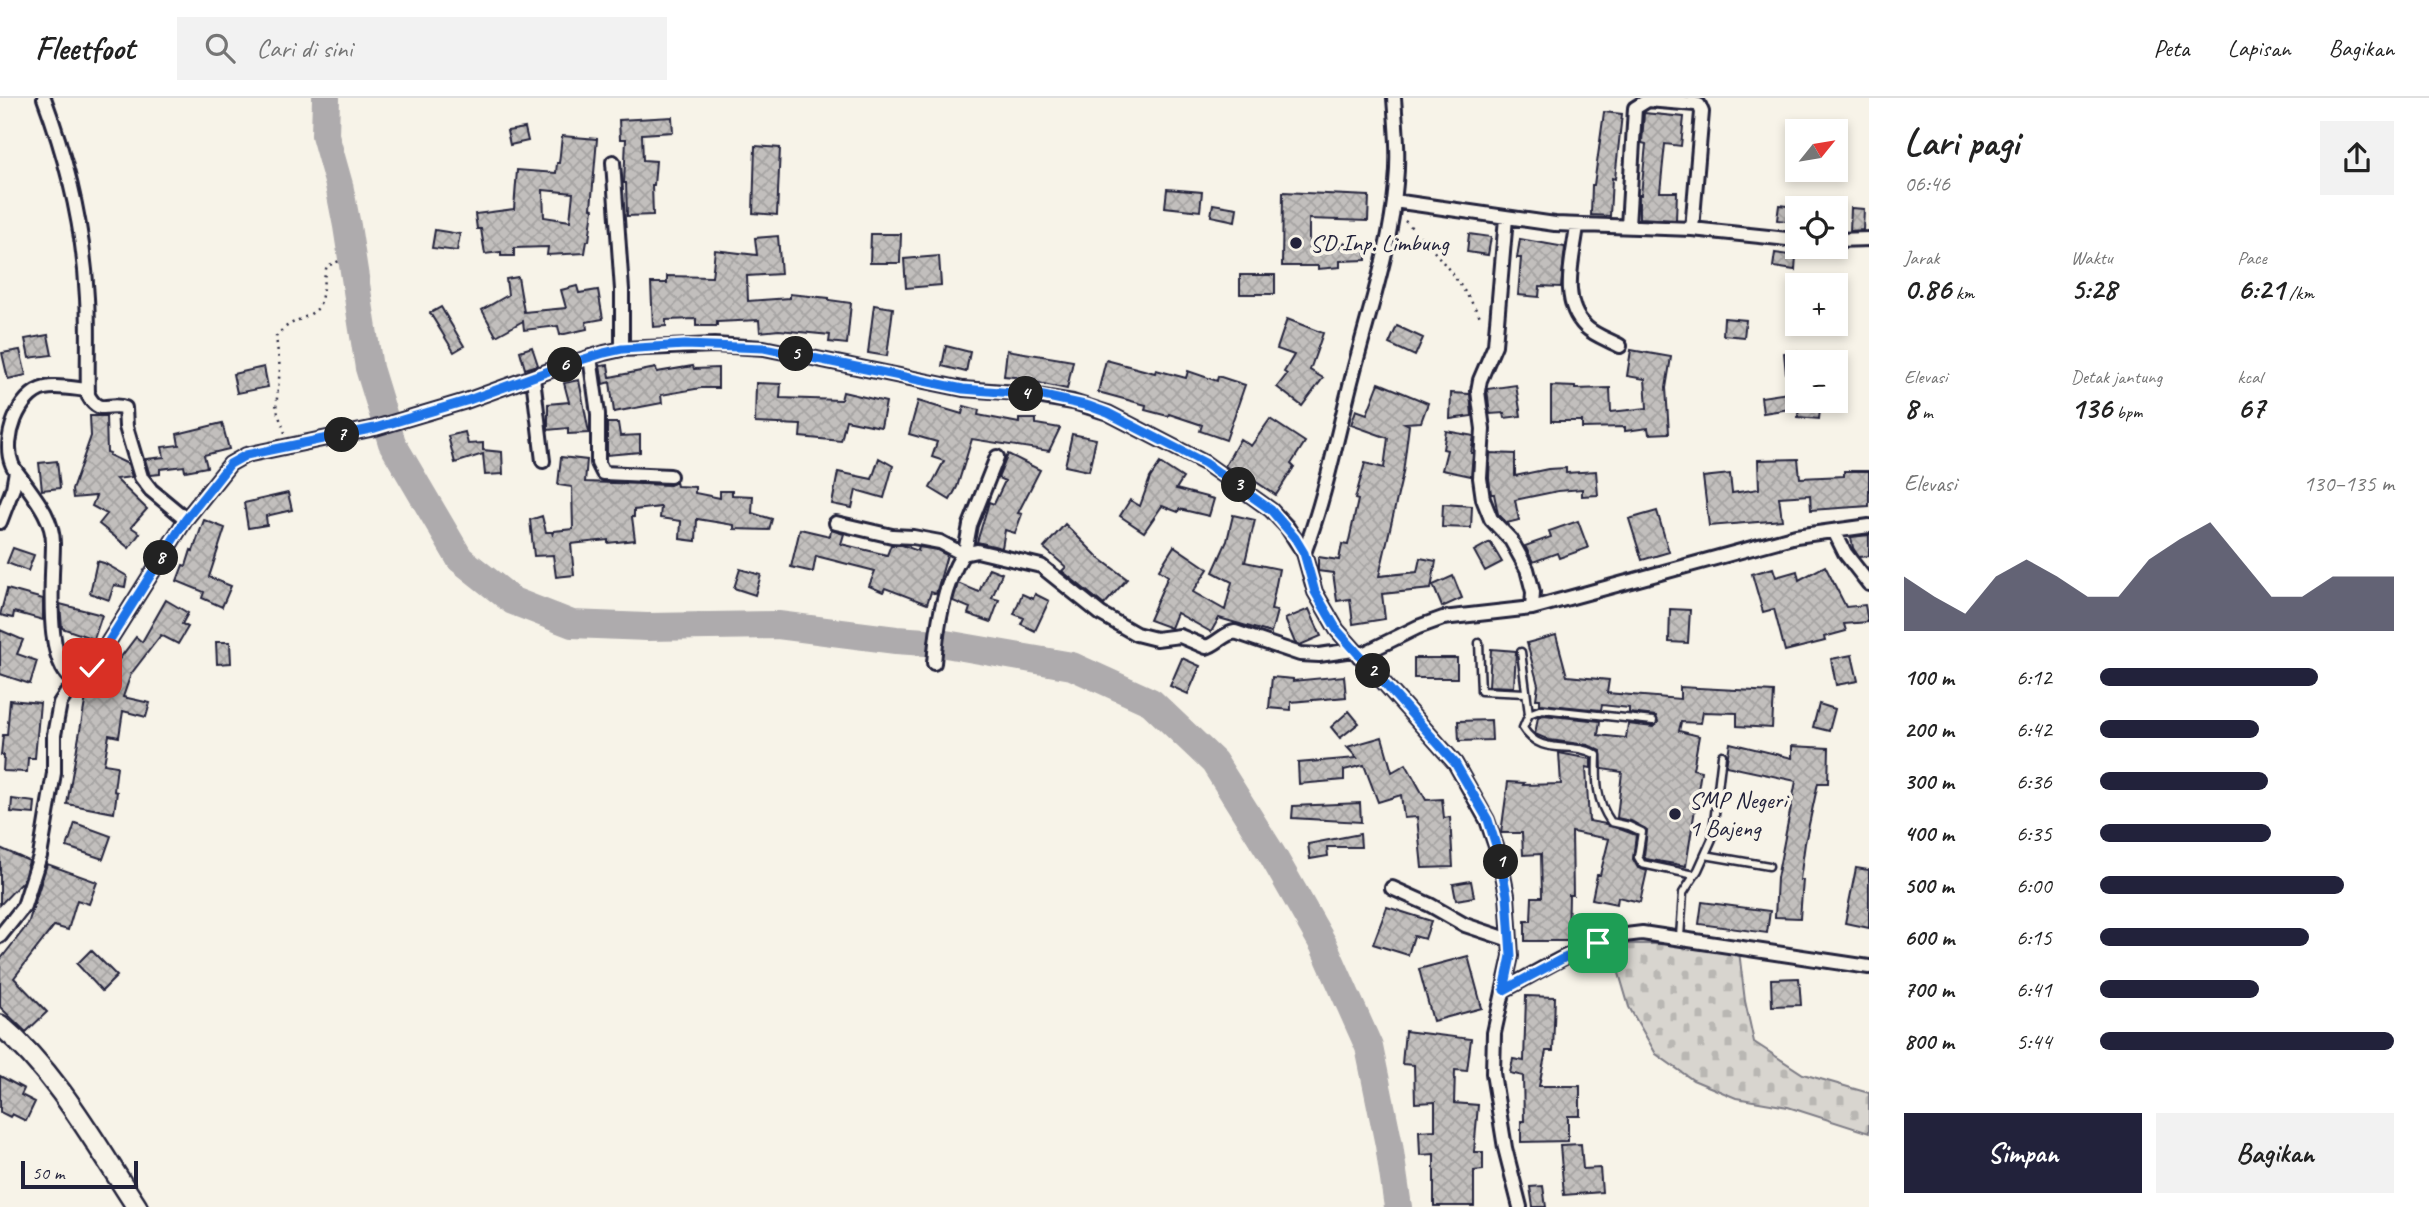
<!DOCTYPE html>
<html lang="id">
<meta charset="utf-8">
<style>
:root{--surface:#fff;--page:#f2f2f2;--text:#222;--muted:#767676;--line:#e0e0e0;--accent:#22223b}
body{margin:0;font-family:Caveat,sans-serif;background:var(--page);color:var(--text);height:100vh;display:flex;flex-direction:column;font-size:26px;white-space:nowrap}
*{box-sizing:border-box;margin:0}
p{font-size:23px;color:var(--muted)}
.icon{flex:none;width:38px;height:38px;fill:none;stroke:currentColor;stroke-width:2;stroke-linecap:round;stroke-linejoin:round}
.map{position:relative;flex:1;overflow:hidden}
.sheet{display:flex;flex-direction:column;background:var(--surface);width:560px}
.sheet>*{flex:none}
.needle{width:46px;rotate:60deg}
.buttons{position:absolute;left:1785px;top:21px;display:grid;gap:14px}
.buttons a{display:grid;place-items:center;width:63px;height:63px;border-radius:0px;background:var(--surface);box-shadow:0 4px 10px #0003;font-size:35px}
.scale{position:absolute;left:21px;bottom:18px;width:117px;box-sizing:border-box;padding-left:7px;border:4px solid #22223b;border-top:0;font-size:19px;line-height:24px;white-space:nowrap;color:#22223b;-webkit-text-stroke:5px #f7f3e8;paint-order:stroke}
.pin{position:absolute;display:grid;place-items:center;width:60px;height:60px;color:#fff;margin:-30px;border-radius:14px;box-shadow:0 4px 10px #0006}
.km{position:absolute;width:35px;height:35px;margin:-18px;border-radius:50%;background:#222;color:#fff;font-size:19px;line-height:35px;text-align:center}
.round{display:grid;place-items:center;flex:none;width:74px;height:74px;border-radius:0px;background:var(--page)}
.summary{display:flex;align-items:center;justify-content:space-between;height:119px;padding:0 35px}
h1{font-size:38px;font-weight:800;line-height:52px}
.metrics{display:grid;grid-template-columns:repeat(3,1fr);gap:10px;height:119px;padding:7px 35px}
.metrics div{display:grid;align-content:center}
.metrics b{font-size:30px;font-weight:800}
.metrics small{font-size:19px;font-weight:400}
.metrics p{font-size:19px}
.chart{height:196px;padding:14px 35px}
.chart p{display:flex;justify-content:space-between}
.chart svg{width:100%;height:126px;margin-top:7px;fill:var(--accent);opacity:.7}
.button{display:flex;gap:14px;margin-top:auto;padding:14px 35px}
.button a{flex:1;height:80px;border-radius:0px;background:var(--accent);color:#fff;font-size:28px;font-weight:800;line-height:80px;text-align:center}
.button a+a{background:var(--page);color:var(--text)}
ul{padding:0 35px;list-style:none;font-size:23px}
li{display:grid;grid-template-columns:112px 84px 1fr;align-items:center;height:52px}
li i{height:18px;border-radius:9px;background:var(--accent)}
header{display:flex;align-items:center;gap:42px;box-sizing:border-box;height:98px;padding:0 35px;background:var(--surface);border-bottom:2px solid var(--line)}
header strong{font-size:33px}
nav{display:flex;gap:38px;margin-inline-start:auto;font-size:24px}
.search{width:490px;height:63px;background:var(--page);display:flex;align-items:center;gap:18px;box-sizing:border-box;padding:0 24px;border-radius:0px;color:var(--muted);font-size:26px}
main{display:flex;flex:1;min-height:0}
.map>svg:first-child{display:block}
</style>
<header>
<strong>Fleetfoot</strong>
<div class="search"><svg class="icon" aria-label="search" viewBox="0 0 24 24"><circle cx="10" cy="10" r="6"/><path d="M15 15l6 6"/></svg>Cari di sini</div>
<nav><a>Peta</a><a>Lapisan</a><a>Bagikan</a></nav>
</header>
<main>
<div class="map">
<svg width="1869" height="1109" viewBox="0 0 1869 1109">
<defs>
<pattern id="cemetery-stones" width="16" height="16" patternUnits="userSpaceOnUse" patternTransform="scale(1.75)"><rect width="16" height="16" fill="#d8d5cf"/><path d="M2 7V4a2 2 0 0 1 4 0v3zM10 15v-3a2 2 0 0 1 4 0v3z" fill="#b9b7b3"/></pattern>
<pattern id="building-cross-hatch" width="8" height="8" patternUnits="userSpaceOnUse" patternTransform="scale(1.75)"><rect width="8" height="8" fill="#c2bfbd"/><path d="M0 0l8 8M0 8l8-8" fill="none" stroke="#a6a4a3"/></pattern>
</defs>
<rect width="100%" height="100%" fill="#f7f3e8"/>
<filter id="ink" filterUnits="userSpaceOnUse"><feTurbulence type="fractalNoise" baseFrequency=".0143" numOctaves="2"/><feDisplacementMap in="SourceGraphic" scale="14" xChannelSelector="R" yChannelSelector="G"/><feConvolveMatrix kernelMatrix="1 2 1 2 8 2 1 2 1" color-interpolation-filters="sRGB"/></filter>
<g filter="url(#ink)">
<path fill="url(#cemetery-stones)" stroke="#7d7c85" stroke-width="2" d="M1626,846H1698L1739,853L1745,903L1754,944L1803,976L1869,995V1035L1788,1009L1736,1000L1693,982L1656,956L1629,909L1616,865Z"/>
<g fill="none" stroke-linecap="round" stroke-linejoin="round">
<path stroke="#aeabad" stroke-width="28" d="M326,0L325,37L339,87L347,128L369,270L392,345L460,461L513,503L572,526L647,529L778,527L896,542L940,545L1072,568L1151,604L1214,664L1273,758L1323,846L1369,949L1389,1047L1398,1109"/>
</g>
<path fill="url(#building-cross-hatch)" stroke="#22223b" stroke-width="2" fill-rule="evenodd" d="M1604,14L1622,16L1615,81L1612,80L1610,118L1591,117L1592,87H1594Z
M1644,15L1684,19L1681,48L1665,46L1660,94H1677L1676,122L1639,120V97H1641L1646,46L1642,45Z
M672,19L673,34L642,36L643,62L656,63L654,87H652L653,117L627,118L626,85H624L626,41H620L619,22Z
M525,30L528,43L510,47L507,33Z
M562,38L597,41L591,110L593,111L589,143H587L585,155L547,157L548,149L514,150V158H501V154L485,156L481,131H477L475,116L514,111L517,72L556,75L557,65H559ZM543,92L573,95L570,123L544,119Z
M755,48L780,50L777,117L753,115Z
M1167,91L1202,94L1200,113L1165,109Z
M1283,94L1369,98L1368,123L1309,121V151L1344,148V145H1366V162L1340,163V169L1318,171V168H1282Z
M1213,106L1237,110L1235,123L1211,118Z
M1779,107L1796,109L1794,124L1777,122Z
M1851,110L1864,111L1863,132L1850,133Z
M435,132L460,136L457,153L432,150Z
M871,136H901L900,165H870Z
M1469,136L1491,139L1488,157L1467,154Z
M778,138L781,176L747,178L748,203L790,200V196L829,200V202L851,205L847,246L829,244L830,237L779,232L760,234L759,222L717,224V228H696V221L666,222V228L653,229L651,185H667V178L712,179L715,152L757,157L755,140Z
M1520,141L1565,149L1561,189L1540,188L1539,199L1518,197L1521,160H1517Z
M1775,155L1796,158L1795,172L1773,169Z
M939,158L941,187L906,190L904,161Z
M1240,177H1275V196H1240Z
M518,179L524,214L566,210L561,192L577,188L579,195L598,192L603,221L586,224L587,231L560,237L558,228L524,232L523,223L496,238L482,212L508,197L506,181Z
M874,207L893,210L887,258L868,255Z
M441,209L464,248L454,254L430,215Z
M1724,220L1746,222L1744,239L1723,237Z
M1287,221L1323,235L1310,272L1323,280L1302,308L1277,289L1287,276L1284,274L1294,257L1277,251Z
M1397,228L1423,240L1415,258L1389,246Z
M48,237L52,257L29,260L25,241Z
M946,248L970,254L966,274L942,268Z
M532,249L538,267L525,271L520,253Z
M20,252L26,277L8,281L2,255Z
M1007,252L1073,263L1067,291L1034,284L1035,281L1004,278Z
M1631,252L1671,259L1666,290L1669,335L1649,336L1648,330L1625,333V329L1582,330V323H1551V288L1575,289V291L1610,290L1611,314L1647,310L1645,281L1627,278Z
M1797,253V310L1763,315L1761,299L1788,295L1784,255Z
M1106,262L1155,275L1156,272L1186,280L1188,273L1217,283L1218,278L1245,287L1226,342L1200,333L1202,327L1169,316L1168,318L1145,312L1146,307L1098,294Z
M608,267L610,279L656,270L657,274L693,268L694,271L718,270V290H701L661,297L662,305L614,314L610,284L603,286L600,268Z
M264,269L268,289L237,295L233,276Z
M579,282L589,335L568,336V330L548,332V306L569,304L564,285Z
M756,285L781,286L780,300L841,302L843,294L886,304L881,329L846,322L841,343L800,339L801,327L755,325Z
M1379,285L1428,305L1421,324L1405,325L1409,327L1403,375L1379,478L1417,474L1420,460L1436,463L1431,491L1382,496L1385,521L1353,526L1350,501L1337,503L1333,475L1318,473V459L1339,462L1342,446L1348,447L1358,402L1355,401L1365,365L1384,370L1388,340L1351,327L1356,312L1367,316Z
M1516,287L1521,318L1505,320L1504,315L1490,316L1487,291Z
M1451,295L1470,296L1472,318L1450,321Z
M918,303L962,316L964,308L979,312L978,317L1019,325V321H1036V326L1060,330L1049,353L972,341L957,389L950,402L930,390L944,363L932,359L937,344L909,336Z
M1799,303H1821L1819,321L1798,319Z
M90,318H106L107,354L110,355L109,357L128,366L132,379L116,381L147,411L131,429L140,435L129,450L99,426L107,416L92,408L96,398L73,400L72,392L91,338Z
M1270,321L1305,344L1291,366L1294,369L1276,397L1247,378L1245,381L1225,368L1240,341L1251,348Z
M222,325L229,351L204,357L207,369L185,373L184,368L160,371V376L151,377L149,375L145,361L164,359L162,349L179,347L177,336Z
M607,325H618L620,338L640,337V354L607,357Z
M1446,333L1474,338L1471,355H1473L1471,378L1442,372L1447,352L1443,351Z
M465,334L468,346L483,345V352L502,354L503,376L485,377L483,356L455,365L448,338Z
M1072,336L1096,341L1089,373L1065,368Z
M1490,355L1515,356V378L1548,371L1566,370V375L1596,373L1598,397L1582,398V391L1558,393L1515,402L1519,422L1507,425L1498,416L1494,396H1491L1489,380Z
M1008,356L1040,372L1018,415L1022,416L1015,435L1005,432L1002,450L977,444L989,404L994,406L1005,383L998,380Z
M561,359L587,362L585,384L670,387L676,384L677,388L695,389V395L720,400V393H732V397L753,398L752,415L772,421L769,432L734,431V427L697,421L696,443L680,441L681,423L660,420L661,409L634,412V419H632L635,442L608,445V442L571,446L574,477L556,479L553,457L534,458L530,422L542,418L546,434H552L553,438L554,433L573,431L572,389L558,387Z
M879,360L893,368L884,400L856,392L852,410L832,406L838,374L872,381Z
M1798,361L1800,380L1844,378V373H1869V408L1811,412L1810,397L1779,399L1782,422L1709,428L1703,379L1730,376L1732,395L1759,391L1758,362Z
M57,363L60,390L42,392L39,365Z
M1160,365L1183,380L1176,391L1214,401L1209,418L1179,411L1178,414L1162,408L1144,434L1120,418L1130,402L1140,408L1150,380Z
M288,395L292,412L266,418L267,427L248,430L244,405Z
M1443,406L1472,408L1471,430L1442,429Z
M1657,413L1669,454L1642,462L1629,421Z
M1233,417L1255,422L1245,464L1279,471L1271,512L1277,513L1271,535L1219,520L1211,534L1177,515L1171,530L1149,522L1168,478L1159,472L1174,448L1208,471L1193,494L1225,512L1232,484L1213,474L1227,443Z
M204,422L225,430L209,479L231,488L222,509L202,500L204,494L177,483L183,467L186,468L191,452L193,453Z
M1578,423L1588,450L1559,460L1557,455L1533,464L1525,448L1551,439L1549,433Z
M1065,426L1099,460L1127,481L1104,507L1062,473L1066,469L1044,450Z
M800,431L830,438L831,432L844,436L841,446L887,457L891,447H902L918,453L919,449L937,452L947,457L936,496L931,494L927,506L885,490L883,494L869,488L875,473L816,458L813,474L791,469Z
M1869,437V458L1859,459L1853,450L1851,439Z
M1490,444L1502,464L1485,473L1474,453Z
M13,450L34,457L28,473L7,465Z
M97,463L104,465L127,478L125,489L114,487L109,502L90,495Z
M1825,468L1846,509L1865,507L1868,524L1844,526L1846,533L1824,539L1825,543L1785,553L1774,511L1763,514L1752,476L1773,470L1776,479L1797,473L1799,482Z
M989,470L1002,475L992,500L999,502L991,524L968,516L970,510L953,503L958,485L979,494Z
M740,471L761,477L755,497L734,490Z
M1453,478L1462,500L1442,509L1433,487Z
M7,491L43,501V522L14,514L13,520L0,517Z
M1022,496L1033,501L1035,496L1049,503L1035,533L1021,526L1024,520L1014,516Z
M166,502L188,515L182,526L188,529L178,546L161,537L131,576L123,599L150,605L146,619L123,613L119,639L109,637L104,666L117,668L114,693L117,694L114,715L67,706L87,593L98,595L107,571L111,572L136,539L142,544Z
M60,506L102,517L94,541L62,530Z
M1309,511L1321,538L1300,547L1295,545L1285,521Z
M1670,511L1690,512L1688,545L1669,544Z
M0,532L23,542L17,556L37,563L30,586L0,576Z
M1556,537L1567,578L1609,582L1607,595L1680,601V589L1774,594L1772,630L1737,628V615L1703,614L1701,625L1681,624L1679,633L1699,638L1693,671L1701,673L1686,768L1646,761L1644,758L1647,732L1631,723L1617,720L1622,674L1602,671L1601,653L1588,647L1549,642L1535,636L1538,619L1543,617L1600,623L1598,637L1626,640L1628,626L1653,629L1658,624L1656,618L1629,615V610L1602,607L1601,612L1540,606V601H1536L1538,587L1527,545Z
M216,544H230L231,565L217,566Z
M1491,551L1516,553L1514,589L1489,588Z
M1852,557L1858,583L1836,587L1831,561Z
M1182,560L1200,568L1188,596L1170,588Z
M1414,560H1457V580H1414Z
M1344,578L1346,599L1291,604V612L1269,610L1272,579L1293,581V583Z
M10,602L40,605L35,660H28L27,674L3,673L4,657H1L3,637H7Z
M1819,606L1835,611L1829,633L1813,629Z
M1349,613L1359,625L1340,640L1331,629Z
M1491,622L1492,642L1459,643L1458,623Z
M1382,639L1392,674L1406,666L1426,702L1442,701L1444,720L1450,719L1453,769L1422,770L1417,719L1404,720L1401,697L1378,704L1364,667L1344,672V682L1299,686L1298,665L1357,660L1347,649Z
M1730,645L1792,660V648L1829,650L1828,685H1818L1805,745L1800,782H1803L1800,820L1775,819L1777,780L1796,683L1726,668Z
M1559,655L1591,661V670L1586,669L1589,723L1606,726L1636,737L1633,761L1638,770L1647,773L1640,804L1618,799L1617,806L1592,801L1597,777H1600L1609,741L1572,734L1573,797H1569L1568,843H1525V823H1531L1532,799H1542L1541,756L1523,757L1522,735H1501L1508,684L1524,685L1523,687L1561,686Z
M12,701L35,704L34,716L11,714Z
M1360,705L1361,724L1292,720L1293,708Z
M75,725L111,738L103,761L67,749Z
M1360,736L1361,749H1327L1328,758L1310,761L1308,746Z
M0,750L29,763L23,783L0,807Z
M47,766L97,784L89,806L77,802L68,832L54,828L14,880L47,914L26,934L0,909V862L28,826Z
M1856,770L1869,772V830L1845,825Z
M1471,783L1474,799L1456,802L1453,786Z
M1702,804L1770,813L1767,835L1699,826Z
M1387,809L1431,823L1425,841L1414,838L1408,857L1373,846Z
M91,852L117,878L102,893L77,866Z
M1468,858L1482,910L1433,923L1419,871Z
M1799,880L1801,907L1772,908L1771,881Z
M1526,898L1555,899L1553,953H1546L1539,988H1580V1018H1568V1043L1521,1044V1023H1524L1523,978L1510,975L1513,961L1524,963Z
M1405,933L1471,941L1467,973L1455,972L1454,1005L1478,1007L1474,1054H1483V1072L1474,1073V1108H1434V1056L1420,1057L1419,1033L1435,1032V1004L1415,1005L1414,967L1402,966Z
M0,978L24,991L21,997L35,1004L26,1023L12,1016L10,1019L0,1014Z
M1581,1046L1583,1071L1600,1070L1602,1094L1564,1097L1560,1047Z
M1543,1088L1546,1109H1533L1530,1089Z"/>
<g fill="none" stroke-linecap="round" stroke-linejoin="round">
<defs>
<path id="service" d="M1479,545L1481,593L1526,595
M1521,554L1529,616
M1653,623L1542,611L1529,616L1523,630C1542,660 1571,642 1597,657C1596,682 1596,703 1611,724L1629,728L1642,734L1638,759L1642,766L1695,777
M1705,757L1769,768
M1680,839L1683,795L1698,772L1712,741L1722,657"/>
<path id="minor" d="M44,0C67,62 84,133 87,200C89,232 87,264 88,297C100,319 109,303 125,310L126,329L141,379L151,392L186,421
M613,64L622,192V251
M1394,103L1555,126L1692,131L1797,142
M1506,120L1495,247L1480,282L1478,293L1483,331L1480,380L1483,401L1491,421L1511,442L1527,471L1533,494L1532,510
M1577,128C1573,161 1559,203 1586,229C1594,237 1609,242 1620,248
M1628,128L1635,10L1648,2L1695,6L1699,7L1702,14L1692,131
M1836,142L1869,141
M590,259L598,316V365L603,375L670,378
M533,280L543,363
M0,424L13,390L16,373
M836,425L892,438L913,439L940,444L963,456
M1834,433L1845,455L1869,486
M965,454L970,427L997,359
M1304,455C1326,397 1337,337 1353,276C1369,213 1391,150 1396,85C1399,57 1396,28 1394,0
M1359,558L1418,529L1443,520L1532,510L1796,438L1869,428
M934,565C937,529 943,487 963,456L977,453L1041,468L1101,516L1136,536L1156,541L1180,538L1206,549C1217,546 1223,536 1235,534L1300,556L1319,557L1353,552
M78,586C42,568 53,481 53,445C53,422 37,402 24,384C20,378 14,372 12,366C2,342 18,296 45,290C58,287 75,291 88,292
M1392,790L1430,807L1465,827L1510,842
M0,838L24,808L40,758L54,675V637L60,605L66,596L85,580L92,570L186,421L230,366L246,357L375,330L466,303L568,266L604,255L622,251L714,247L764,250L963,291L1019,295L1073,304L1108,315L1205,365L1271,412L1287,429L1304,455L1315,494L1337,532L1455,665L1487,722L1499,757L1507,797L1511,858L1494,935L1493,975L1505,1050L1520,1109
M1504,892C1547,869 1593,838 1642,835L1869,869"/>
<path id="primary" d="M0,927C58,976 96,1047 137,1109"/>
</defs>
<use href="#service" stroke="#22223b" stroke-width="11"/>
<use href="#minor" stroke="#22223b" stroke-width="18"/>
<use href="#primary" stroke="#22223b" stroke-width="24"/>
<path stroke="#22223b" stroke-width="2.5" stroke-dasharray="2 5" stroke-linecap="butt" d="M1405,123C1436,153 1461,184 1482,222
M285,335L276,310L280,271L276,239C288,222 304,223 317,211C324,204 322,180 327,168L339,163"/>
<use href="#service" stroke="#f7f3e8" stroke-width="6"/>
<use href="#minor" stroke="#f7f3e8" stroke-width="12"/>
<use href="#primary" stroke="#f7f3e8" stroke-width="19"/>
</g>
</g>
<g fill="none" stroke-linecap="round" stroke-linejoin="round" filter="url(#ink)">
<defs>
<path id="route" d="M92,570L186,421L230,366L246,357L375,330L466,303L568,266L604,255L622,251L685,247L764,250L963,291L1039,297L1089,308L1108,315L1205,365L1271,412L1295,440L1304,455L1315,494L1337,532L1455,665L1488,722L1499,757L1507,797L1511,858L1504,892L1562,861L1598,845"/>
</defs>
<use href="#route" stroke="#fff" stroke-width="14"/>
<use href="#route" stroke="#1a73e8" stroke-width="9"/>
</g>
<g fill="#22223b" stroke="#f7f3e8" stroke-width="2.5">
<circle cx="1296" cy="145" r="7"/>
<circle cx="1675" cy="716" r="7"/>
</g>
<g text-anchor="middle" dominant-baseline="central" stroke-width="7" stroke-linejoin="round" paint-order="stroke">
<g font-size="24" fill="#22223b" stroke="#f7f3e8" text-anchor="start">
<text x="1310" y="145">SD Inp. Limbung</text>
<text x="1689" y="702">SMP Negeri<tspan x="1689" dy="28">1 Bajeng</tspan></text>
</g>
</g>
</svg>
<div class="buttons">
<a><svg class="needle" viewBox="-14 -14 28 28"><path d="M0-13l5 13h-10z" fill="#e53935"/><path d="M0 13l5-13h-10z" fill="#767676"/></svg></a>
<a><svg class="icon" aria-label="locate" viewBox="0 0 24 24"><circle cx="12" cy="12" r="6"/><path d="M12 2v4M12 18v4M2 12h4M18 12h4"/></svg></a>
<a>+</a>
<a>−</a>
</div>
<div class="scale">50 m</div>
<div class="pin" style="left:1598px;top:845px;background:#1e9e55"><svg class="icon" aria-label="arrive" viewBox="0 0 24 24"><path d="M6 21V4h12l-3 4 3 4H6"/></svg></div>
<div class="pin" style="left:92px;top:570px;background:#d93025"><svg class="icon" aria-label="check" viewBox="0 0 24 24"><path d="M5 12l5 5 9-10"/></svg></div>
<b class="km" style="left:1501px;top:764px">1</b>
<b class="km" style="left:1373px;top:573px">2</b>
<b class="km" style="left:1239px;top:387px">3</b>
<b class="km" style="left:1026px;top:296px">4</b>
<b class="km" style="left:796px;top:256px">5</b>
<b class="km" style="left:565px;top:267px">6</b>
<b class="km" style="left:342px;top:337px">7</b>
<b class="km" style="left:161px;top:460px">8</b>
</div>
<section class="sheet">
<div class="summary"><div><h1>Lari pagi</h1><p>06:46</p></div><a class="round"><svg class="icon" aria-label="share" viewBox="0 0 24 24"><path d="M12 15V3M7 8l5-5 5 5M5 13v7h14v-7"/></svg></a></div>
<div class="metrics">
<div><p>Jarak</p><b>0.86<small> km</small></b></div>
<div><p>Waktu</p><b>5:28</b></div>
<div><p>Pace</p><b>6:21<small> /km</small></b></div>
</div>
<div class="metrics">
<div><p>Elevasi</p><b>8<small> m</small></b></div>
<div><p>Detak jantung</p><b>136<small> bpm</small></b></div>
<div><p>kcal</p><b>67</b></div>
</div>
<div class="chart"><p><span>Elevasi</span>130–135 m</p>
<svg viewBox="0 0 160 44" preserveAspectRatio="none"><path d="M0 44V25L10 32L20 38L30 25L40 19L50 25L60 32L70 32L80 19L90 12L100 6L110 19L120 32L130 32L140 25L150 25L160 25V44z"/></svg>
</div>
<ul>
<li><b>100 m</b>6:12<i style="width:74%"></i></li>
<li><b>200 m</b>6:42<i style="width:54%"></i></li>
<li><b>300 m</b>6:36<i style="width:57%"></i></li>
<li><b>400 m</b>6:35<i style="width:58%"></i></li>
<li><b>500 m</b>6:00<i style="width:83%"></i></li>
<li><b>600 m</b>6:15<i style="width:71%"></i></li>
<li><b>700 m</b>6:41<i style="width:54%"></i></li>
<li><b>800 m</b>5:44<i style="width:100%"></i></li>
</ul>
<div class="button"><a>Simpan</a><a>Bagikan</a></div>
</section>
</main>
